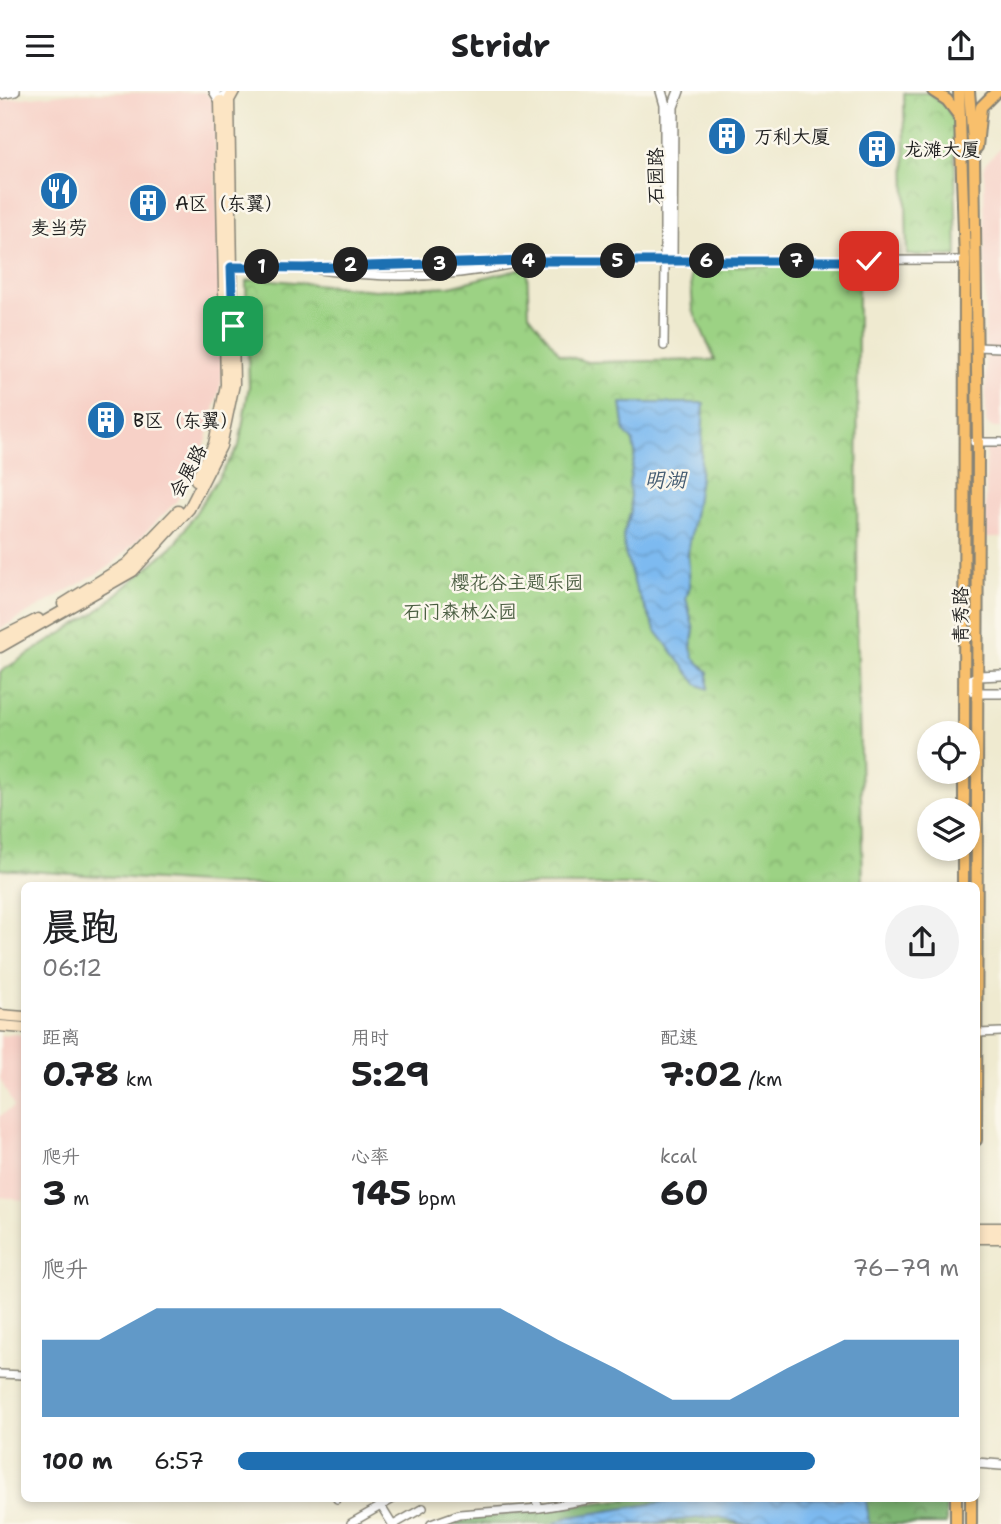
<!DOCTYPE html>
<html lang="zh">
<meta charset="utf-8">
<style>
:root{--surface:#fff;--page:#f2f2f2;--text:#202124;--muted:#757577;--accent:#1f6fb2}
body{margin:0;font-family:"Shantell Sans","LXGW WenKai TC",sans-serif;background:var(--page);color:var(--text);height:100vh;display:flex;flex-direction:column;font-size:26px;white-space:nowrap}
*{box-sizing:border-box;margin:0}
p{font-size:23px;color:var(--muted)}
.icon{flex:none;width:38px;height:38px;fill:none;stroke:currentColor;stroke-width:2;stroke-linecap:round;stroke-linejoin:round}
.map{position:relative;flex:1;overflow:hidden}
.sheet{position:absolute;left:21px;top:791px;width:959px;height:620px;display:flex;flex-direction:column;background:var(--surface);border-radius:10px;box-shadow:0 4px 10px #0003}
.sheet>*{flex:none}
.controls{position:absolute;left:917px;top:630px;display:grid;gap:14px}
.controls a{display:grid;place-items:center;width:63px;height:63px;border-radius:50%;background:var(--surface);box-shadow:0 4px 10px #0003;font-size:35px}
.pin{position:absolute;display:grid;place-items:center;width:60px;height:60px;color:#fff;margin:-30px;border-radius:14px;box-shadow:0 4px 10px #0006}
.km{position:absolute;width:35px;height:35px;margin:-18px;border-radius:50%;background:#222;color:#fff;font-size:19px;line-height:35px;text-align:center}
.round{display:grid;place-items:center;flex:none;width:74px;height:74px;border-radius:37px;background:var(--page)}
.overview{display:flex;align-items:center;justify-content:space-between;height:119px;padding:0 21px}
h1{font-size:38px;font-weight:700;line-height:52px}
.figures{display:grid;grid-template-columns:repeat(3,1fr);gap:10px;height:119px;padding:7px 21px}
.figures div{display:grid;align-content:center}
.figures b{font-size:35px;font-weight:700}
.figures small{font-size:19px;font-weight:400}
.figures p{font-size:19px}
.chart{height:196px;padding:14px 21px}
.chart p{display:flex;justify-content:space-between}
.chart svg{width:100%;height:126px;margin-top:7px;fill:var(--accent);opacity:.7}
ul{padding:0 21px;list-style:none;font-size:23px}
li{display:grid;grid-template-columns:112px 84px 1fr;align-items:center;height:52px}
li i{height:18px;border-radius:9px;background:var(--accent)}
header{display:flex;justify-content:space-between;align-items:center;height:91px;padding:0 21px;background:var(--surface);font-size:32px;font-weight:700}
.map>svg:first-child{display:block}
</style>
<header><svg class="icon" aria-label="menu" viewBox="0 0 24 24"><path d="M4 6h16M4 12h16M4 18h16"/></svg>Stridr<svg class="icon" aria-label="share" viewBox="0 0 24 24"><path d="M12 15V3M7 8l5-5 5 5M5 13v7h14v-7"/></svg></header>
<div class="map">
<svg width="1001" height="1433" viewBox="0 0 1001 1433">
<defs>
<pattern id="forest-crowns" width="20" height="18" patternUnits="userSpaceOnUse" patternTransform="scale(1.75)"><rect width="20" height="18" fill="#7db472"/><path d="M2 6a3 3 0 1 1 6 0M12 15a3 3 0 1 1 6 0" fill="none" stroke="#66925d"/></pattern>
<pattern id="park-crowns" width="20" height="18" patternUnits="userSpaceOnUse" patternTransform="scale(1.75)"><rect width="20" height="18" fill="#9cd284"/><path d="M2 6a3 3 0 1 1 6 0M12 15a3 3 0 1 1 6 0" fill="none" stroke="#86b471"/></pattern>
<pattern id="water-waves" width="16" height="10" patternUnits="userSpaceOnUse" patternTransform="scale(1.75)"><rect width="16" height="10" fill="#7dbaf0"/><path d="M0 5q4-4 8 0t8 0" fill="none" stroke="#6b9fcd"/></pattern>
</defs>
<rect width="100%" height="100%" fill="#fbf7ec"/>
<filter id="ink" filterUnits="userSpaceOnUse"><feTurbulence type="fractalNoise" baseFrequency=".0143" numOctaves="2"/><feDisplacementMap in="SourceGraphic" scale="14" xChannelSelector="R" yChannelSelector="G"/><feConvolveMatrix kernelMatrix="1 2 1 2 8 2 1 2 1" color-interpolation-filters="sRGB"/></filter>
<filter id="wash" filterUnits="userSpaceOnUse"><feTurbulence type="fractalNoise" baseFrequency=".00686" numOctaves="4" result="noise"/><feDisplacementMap in="SourceGraphic" scale="28" xChannelSelector="R" yChannelSelector="G"/><feGaussianBlur stdDeviation="1.57" result="paint"/><feColorMatrix in="noise" values="0 0 0 0 0 0 0 0 0 0 0 0 0 0 0 0 0 1.4 0 .05"/><feComposite in="paint" operator="in"/></filter>
<g filter="url(#wash)">
<rect width="100%" height="100%" fill="#efead0"/>
<path fill="#f7d1c7" d="M205,1L214,11L222,288L206,351L176,411L112,474L0,538V9L76,2Z
M1001,56V337H993L986,332L984,74Z
M986,357H1001V447H986Z
M16,943L24,945V1109L0,1106V1025L14,1016L0,988V945Z"/>
<path fill="url(#forest-crowns)" stroke="#4c6847" stroke-width="2" d="M633,1407H946V1433H452L468,1428Z"/>
<path fill="url(#park-crowns)" stroke="#5c7750" stroke-width="2" d="M904,2H929L947,17L954,32L957,165L907,164Z
M858,174L857,529L863,794H229L0,778V581L96,521L176,452L239,355L249,295L246,190L263,188L375,199L450,195L527,176L529,223L560,263L587,271L715,269L693,219L690,175Z"/>
<path fill="url(#water-waves)" stroke="#4c6b86" stroke-width="2" d="M621,312H704L700,387L688,462L690,495L686,507L694,539L691,557L694,567L708,581V598L698,594L656,540L636,498L625,462L623,444L631,420L629,392L635,362L633,351L625,341Z
M688,1407H866L869,1433H743L716,1425L644,1433H552L569,1426Z"/>
</g>
<g filter="url(#ink)">
<g fill="none" stroke-linecap="round" stroke-linejoin="round">
<defs>
<path id="minor" d="M231,176L304,177L526,170L965,169
M319,179C383,188 445,188 508,174
M664,255L665,171
M977,256L1001,257
M974,351H1001
M979,942L1001,941
M0,1283L24,1284
M376,1407L392,1433
M534,1407L540,1417
M337,1408L338,1407
M351,1432L395,1407
M395,1433L423,1417
M431,1433L459,1423L540,1417L599,1407"/>
<path id="tertiary" d="M214,0L220,10L225,5L229,9
M661,0L665,14V171
M0,3L15,0
M672,171L673,16L679,0
M1001,584L978,585L964,593L977,602H1001
M976,1372L1001,1374"/>
<path id="secondary" d="M196,389L214,353L226,294L220,10
M63,513L127,473L178,420
M0,547L38,528
M0,556L133,480L189,418L221,355L234,293L229,9L234,0
M0,924L24,926
M0,935L24,937
M976,1137H1001
M976,1147H1001"/>
<path id="primary" d="M933,0L947,9L960,26
M959,0L965,169L964,642
M969,0L974,62L978,351L976,1049
M977,56L981,16L997,0
M964,719V681
M963,794V758
M971,1407V1433
M956,1433V1407"/>
</defs>
<use href="#minor" stroke="#868376" stroke-width="10"/>
<use href="#tertiary" stroke="#868376" stroke-width="12"/>
<use href="#secondary" stroke="#868376" stroke-width="13"/>
<use href="#primary" stroke="#868376" stroke-width="14"/>
<use href="#minor" stroke="#fff" stroke-width="7"/>
<use href="#tertiary" stroke="#fff" stroke-width="9"/>
<use href="#secondary" stroke="#fce5c4" stroke-width="10"/>
<use href="#primary" stroke="#f8bf6c" stroke-width="10"/>
</g>
</g>
<g fill="none" stroke-linecap="round" stroke-linejoin="round" filter="url(#ink)">
<defs>
<path id="route" d="M233,235L231,176L304,177L526,170H869"/>
</defs>
<use href="#route" stroke="#fff" stroke-width="14"/>
<use href="#route" stroke="#1f6fb2" stroke-width="9"/>
</g>
<defs>
<symbol id="building-disc" viewBox="-11 -11 22 22"><circle r="9.5" fill="#1f6fb2" stroke="#fbf7ec"/><path d="M-4-6H4V6H1V3H-1V6H-4ZM-2.5-4.3h1.7v1.8h-1.7ZM.8-4.3h1.7v1.8H.8ZM-2.5-1h1.7V.8h-1.7ZM.8-1h1.7V.8H.8Z" fill="#fff"/></symbol>
<symbol id="restaurant-disc" viewBox="-11 -11 22 22"><circle r="9.5" fill="#1f6fb2" stroke="#fbf7ec"/><path d="M-5-6h1v4h1v-4h1v4h1v-4h1v5L-1.5 .5V6h-2V.5L-5-1ZM5-6V6H3V1.5H1.5Q1.5-4 5-6Z" fill="#fff"/></symbol>
</defs>
<g fill-rule="evenodd">
<use href="#building-disc" x="705" y="23" width="44" height="44"/>
<use href="#building-disc" x="855" y="36" width="44" height="44"/>
<use href="#restaurant-disc" x="37" y="78" width="44" height="44"/>
<use href="#building-disc" x="126" y="90" width="44" height="44"/>
<use href="#building-disc" x="84" y="307" width="44" height="44"/>
</g>
<g text-anchor="middle" dominant-baseline="central" stroke-width="5" stroke-linejoin="round" paint-order="stroke">
<g font-size="19" fill="#1c1c1c" stroke="#fbf7ec" text-anchor="start">
<text x="754" y="45">万利大厦</text>
<text x="904" y="58">龙滩大厦</text>
<text x="175" y="112">A区（东翼）</text>
<text x="59" y="136" text-anchor="middle">麦当劳</text>
<text x="133" y="329">B区（东翼）</text>
</g>
<g font-size="19" fill="#1c1c1c" stroke="#fbf7ec">
<text transform="translate(655 85) rotate(-90)">石园路</text>
<text transform="translate(188 380) rotate(-62)">会展路</text>
<text transform="translate(960 524) rotate(-90)">青秀路</text>
</g>
<g font-size="19" fill="#495c40" stroke="#fbf7ec">
<text x="517" y="491">樱花谷主题乐园</text>
<text x="460" y="520">石门森林公园</text>
</g>
<g font-size="21" font-style="italic" fill="#435b71" stroke="#fbf7ec">
<text x="665" y="389">明湖</text>
</g>
</g>
</svg>
<div class="controls">
<a><svg class="icon" aria-label="locate" viewBox="0 0 24 24"><circle cx="12" cy="12" r="6"/><path d="M12 2v4M12 18v4M2 12h4M18 12h4"/></svg></a>
<a><svg class="icon" aria-label="layers" viewBox="0 0 24 24"><path d="M12 4l9 5-9 5-9-5zM3 14l9 5 9-5"/></svg></a>
</div>
<div class="pin" style="left:233px;top:235px;background:#1e9e55"><svg class="icon" aria-label="arrive" viewBox="0 0 24 24"><path d="M6 21V4h12l-3 4 3 4H6"/></svg></div>
<div class="pin" style="left:869px;top:170px;background:#d93025"><svg class="icon" aria-label="check" viewBox="0 0 24 24"><path d="M5 12l5 5 9-10"/></svg></div>
<b class="km" style="left:262px;top:176px">1</b>
<b class="km" style="left:351px;top:174px">2</b>
<b class="km" style="left:440px;top:173px">3</b>
<b class="km" style="left:529px;top:170px">4</b>
<b class="km" style="left:618px;top:170px">5</b>
<b class="km" style="left:707px;top:170px">6</b>
<b class="km" style="left:797px;top:170px">7</b>
<section class="sheet">
<div class="overview"><div><h1>晨跑</h1><p>06:12</p></div><a class="round"><svg class="icon" aria-label="share" viewBox="0 0 24 24"><path d="M12 15V3M7 8l5-5 5 5M5 13v7h14v-7"/></svg></a></div>
<div class="figures">
<div><p>距离</p><b>0.78<small> km</small></b></div>
<div><p>用时</p><b>5:29</b></div>
<div><p>配速</p><b>7:02<small> /km</small></b></div>
</div>
<div class="figures">
<div><p>爬升</p><b>3<small> m</small></b></div>
<div><p>心率</p><b>145<small> bpm</small></b></div>
<div><p>kcal</p><b>60</b></div>
</div>
<div class="chart"><p><span>爬升</span>76–79 m</p>
<svg viewBox="0 0 160 44" preserveAspectRatio="none"><path d="M0 44V17L10 17L20 6L30 6L40 6L50 6L60 6L70 6L80 6L90 17L100 27L110 38L120 38L130 27L140 17L150 17L160 17V44z"/></svg>
</div>
<ul>
<li><b>100 m</b>6:57<i style="width:80%"></i></li>
</ul>
</section>
</div>
